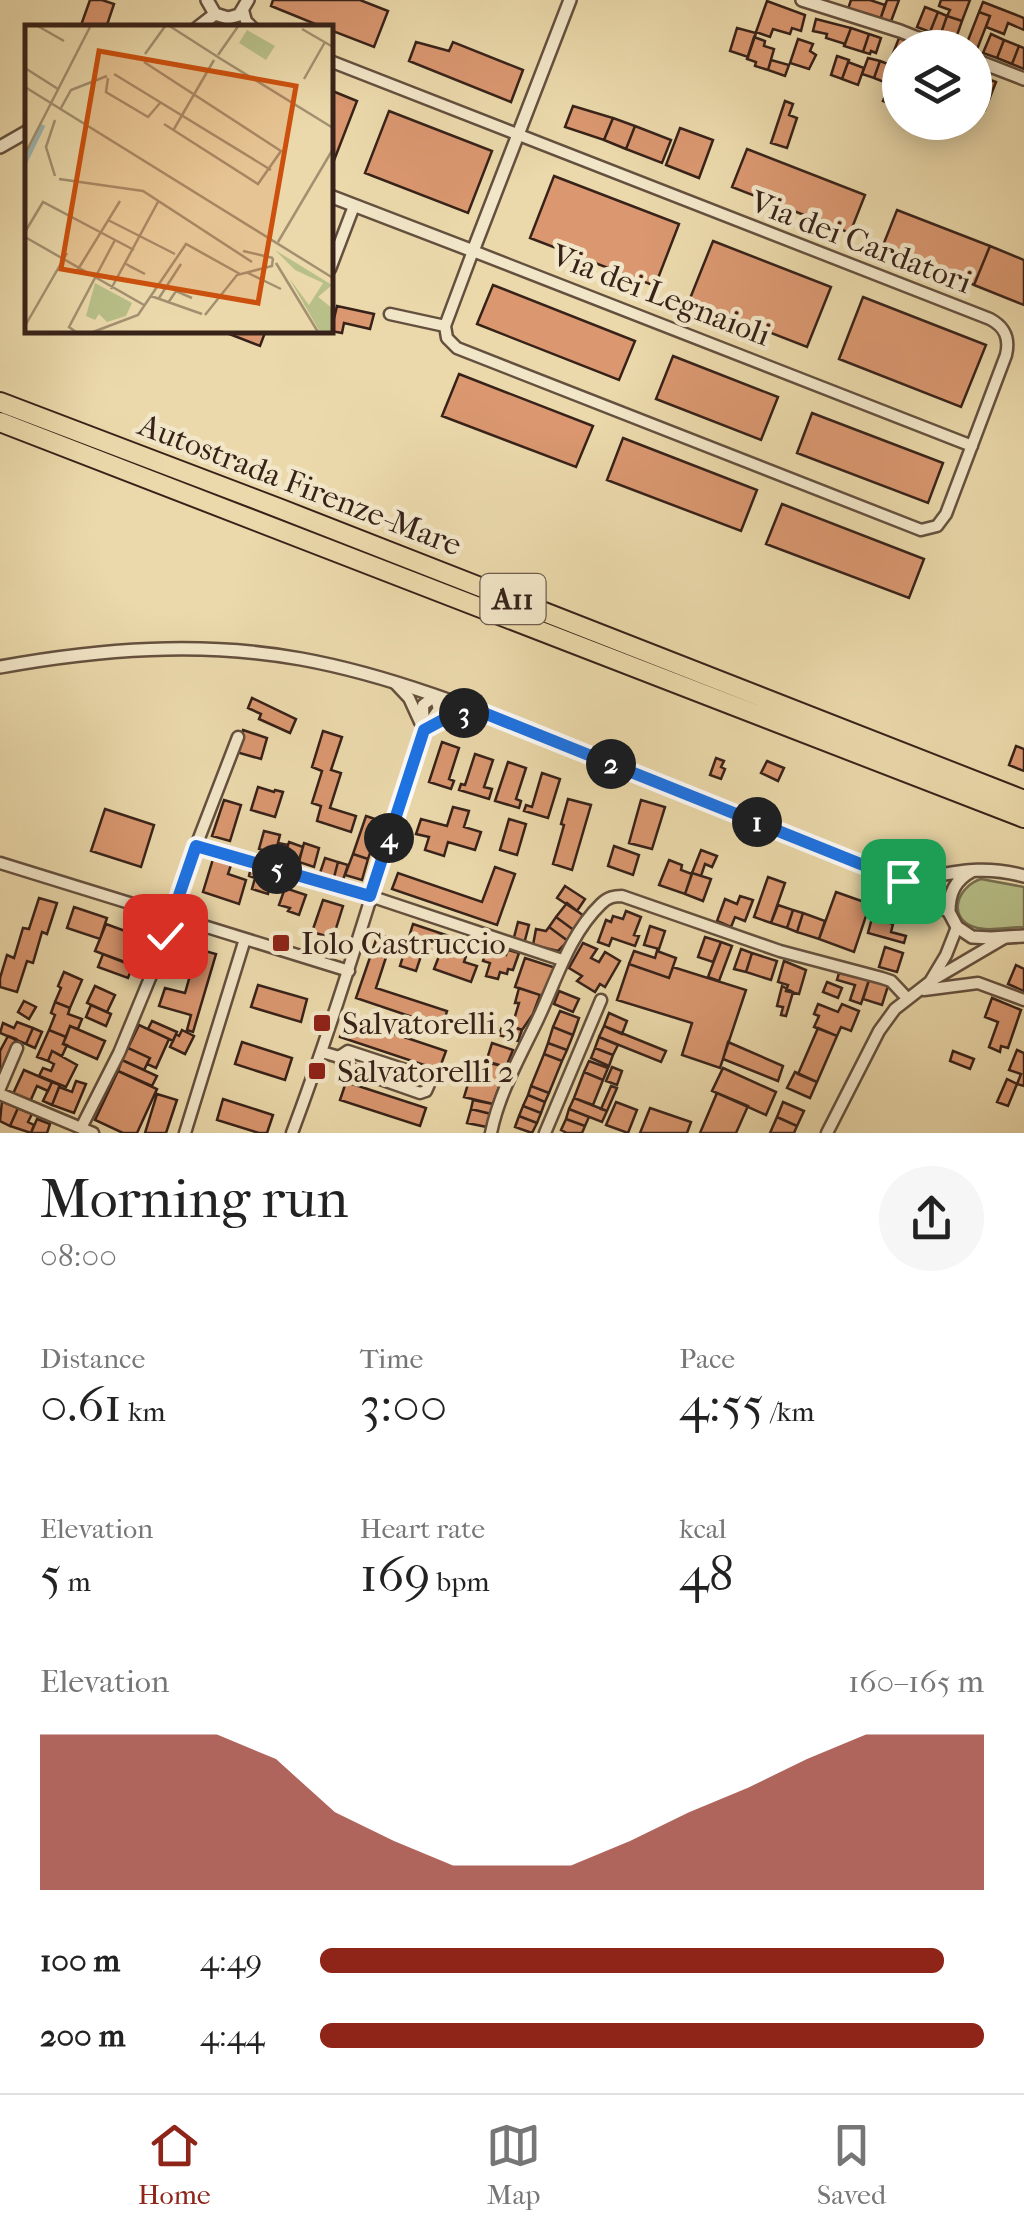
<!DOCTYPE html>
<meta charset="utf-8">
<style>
:root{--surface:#fff;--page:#f6f6f6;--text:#222;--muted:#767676;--line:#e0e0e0;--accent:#8f2418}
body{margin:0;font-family:"IM FELL French Canon",serif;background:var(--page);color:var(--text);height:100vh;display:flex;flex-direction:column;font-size:38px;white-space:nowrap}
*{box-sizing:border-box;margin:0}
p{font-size:32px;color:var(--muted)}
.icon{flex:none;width:55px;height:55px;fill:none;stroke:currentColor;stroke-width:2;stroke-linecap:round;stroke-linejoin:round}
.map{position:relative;height:1133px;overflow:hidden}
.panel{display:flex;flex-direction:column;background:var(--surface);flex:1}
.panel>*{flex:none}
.tools{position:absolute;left:882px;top:30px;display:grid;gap:20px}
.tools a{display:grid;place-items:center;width:110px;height:110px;border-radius:50%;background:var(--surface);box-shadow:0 5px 25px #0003;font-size:50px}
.pin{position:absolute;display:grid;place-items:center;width:85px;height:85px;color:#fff;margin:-42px;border-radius:20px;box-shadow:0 5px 15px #0006}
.km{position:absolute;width:50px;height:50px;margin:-25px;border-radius:50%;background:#222;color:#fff;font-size:28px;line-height:50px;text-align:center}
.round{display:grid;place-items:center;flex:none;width:105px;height:105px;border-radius:52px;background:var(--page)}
.headline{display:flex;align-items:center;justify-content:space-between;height:170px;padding:0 40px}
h1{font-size:55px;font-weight:600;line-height:75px}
.metrics{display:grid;grid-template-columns:repeat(3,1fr);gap:15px;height:170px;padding:10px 40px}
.metrics div{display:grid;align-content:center}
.metrics b{font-size:50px;font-weight:600}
.metrics small{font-size:28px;font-weight:400}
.metrics p{font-size:28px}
.chart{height:280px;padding:20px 40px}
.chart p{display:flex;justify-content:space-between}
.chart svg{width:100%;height:180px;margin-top:10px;fill:var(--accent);opacity:.7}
ul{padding:0 40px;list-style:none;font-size:32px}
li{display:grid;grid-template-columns:160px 120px 1fr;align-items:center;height:75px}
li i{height:25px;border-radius:12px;background:var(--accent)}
.tab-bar{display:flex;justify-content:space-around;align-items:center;height:140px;border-top:2px solid var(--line);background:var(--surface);font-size:28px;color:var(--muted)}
.tab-bar a{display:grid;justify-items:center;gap:5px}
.tab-bar .on{color:var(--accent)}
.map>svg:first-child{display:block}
</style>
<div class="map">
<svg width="1024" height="1133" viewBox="0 0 1024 1133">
<rect width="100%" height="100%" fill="#ebd9ab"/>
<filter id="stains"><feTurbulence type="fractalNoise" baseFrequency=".002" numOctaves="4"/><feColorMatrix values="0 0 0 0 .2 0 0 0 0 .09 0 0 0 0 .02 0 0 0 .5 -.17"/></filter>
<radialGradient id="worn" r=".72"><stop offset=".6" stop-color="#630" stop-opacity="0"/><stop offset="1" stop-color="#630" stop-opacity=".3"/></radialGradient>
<path fill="#b8bf88" stroke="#787050" stroke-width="2.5" d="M981,879L1024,887V927C1008,927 988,932 974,927C946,917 958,886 981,879Z"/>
<path fill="#da9770" stroke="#372219" stroke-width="2.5" d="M90,0H102L114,4L106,28H80Z
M273,0H360L388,11L374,47L330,30V28H325L271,6Z
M851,0H870L885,5L880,20L848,9Z
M887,0H899L890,24L880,20Z
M941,0H970L962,21L947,16L950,10L939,6Z
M767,1L805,15L801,31L792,28L790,34L773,29L770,37L756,32Z
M983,2L1024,18V30L1008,23L1004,34L986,27L990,16L979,12Z
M925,7L938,12L930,32L917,27Z
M938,12L947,16L940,36L930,32Z
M979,12L990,16L976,52L975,48H965Z
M947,16L962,21L955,41L940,36Z
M816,19L851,28L845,44L826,38L827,34L813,31Z
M737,28L756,33L748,57L730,51Z
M851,28L869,34L863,52L844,46Z
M869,34L881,38L876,53L871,51L870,54L863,52Z
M991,34L1004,40L997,58L983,53Z
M754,37L765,41L764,46L774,49L768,70L755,66L756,62L747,59Z
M899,38L918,45L917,48H900V65L890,61Z
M798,39L813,44L810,51L816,55L809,69L790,63Z
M1004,40L1019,46L1012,64L997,58Z
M416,42L449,51L453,42L523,70L511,102L409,61Z
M1019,46L1024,48V69L1012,64Z
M837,56L849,60L842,79L831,75Z
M868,58L880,61L874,78L862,74Z
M771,60L789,65L785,76L768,70Z
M880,61L896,67L889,84L874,78Z
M848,62L864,68L858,85L842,79Z
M896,75L900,77V107L883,101L887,91L890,92Z
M979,75L988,79L981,97L975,94V85Z
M988,79L996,82L985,110L977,106Z
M330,90L357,101L333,163L330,162Z
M785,101L793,104L789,115L797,118L787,148L771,143Z
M573,106L613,118L604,140L565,127Z
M389,111L492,151L468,213L365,173Z
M613,118L635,126L626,149L604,140Z
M635,126L671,140L662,163L626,149Z
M680,128L713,140L699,178L666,165Z
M747,149L865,195L850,233L732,187Z
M554,176L679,224L655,286L530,238Z
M897,210L990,246L974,285L882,248Z
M713,241L831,287L807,347L689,301Z
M990,246L1024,260V305L974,285Z
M493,285L635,341L619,380L477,324Z
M863,297L986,345L961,407L839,359Z
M337,306L374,314L370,329L344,323L342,333L331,331Z
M219,330H266L260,346Z
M673,356L778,397L761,440L656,399Z
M459,374L593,426L576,467L442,416Z
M812,413L943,463L928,503L797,453Z
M623,438L757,490L741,531L607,480Z
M782,504L924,559L909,598L766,544Z
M252,698L296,719L290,733L259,719L261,714L248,708Z
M243,730L267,738L261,759L236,752Z
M323,731L342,737L331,770L341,773L330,808L356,816L351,832L317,821L321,806L312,803L322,771L312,767Z
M442,742L459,748L449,779L454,781L451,789L429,782Z
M1016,746L1024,749V771L1009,765Z
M475,754L493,760L484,787L492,789L489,799L459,790L461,784L465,785Z
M716,758L724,761L721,767L725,769L721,779L710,775Z
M767,761L784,768L778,781L761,773Z
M508,762L526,768L516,799L521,801L519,808L495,801Z
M542,773L560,779L548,818L524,811L526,805L532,807Z
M258,787L274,792L275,790L283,792L275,817L251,810Z
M568,799L591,805L572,870L553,864L564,825L561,824Z
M224,800L241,805L230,841L212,836Z
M641,800L665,807L652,849L629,843Z
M453,807L469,811L464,827L481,832L475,850L448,842L444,856L425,850L429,837L416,834L421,819L447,826Z
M105,809L154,825L141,867L91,851Z
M366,816L381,821L368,859L353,854Z
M509,819L526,824L517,855L500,850Z
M264,831L280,835L275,854L259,849Z
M289,842L303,847L297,866L283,861Z
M278,843L288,845L283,861L273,858Z
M304,843L319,848L314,867L299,862Z
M614,846L639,855L633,875L608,866Z
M701,850L717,856L712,867L705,864L701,876L692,873Z
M353,854L368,859L362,880L345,875Z
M325,858L338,862L333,881L319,876Z
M213,859L231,865L228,874L246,880L239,904L203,892Z
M669,860L682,865L681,870L692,874L685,894L659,885Z
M338,862L348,865L342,883L333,881Z
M251,867L268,872L266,879L272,881L268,894L252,889L255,878L249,876Z
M495,867L515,874L497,925L392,889L398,873L482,902Z
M692,873L711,879L703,901L685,894Z
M768,877L785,883L771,923L754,917Z
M565,886L585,899L577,911L557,898Z
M285,888L306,895L299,915L288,911L290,908L279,905Z
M836,892L870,904L854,952L819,939Z
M740,896L753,900L745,921L735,917L731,927L717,921L725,899L737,904Z
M39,898L57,903L47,934L42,932L33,963L27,961L17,992L0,987V978L7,955L14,958L23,928L29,929Z
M323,900L343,906L333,938L312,932Z
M567,903L585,917L575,931L556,917Z
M778,905L793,910L787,928L771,923Z
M74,907L107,918L100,939L67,928Z
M793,910L803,913L797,932L787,928Z
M626,911L641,917L634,935L639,936L635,946L612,938L609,946L598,942L606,920L611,922L613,916L623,919Z
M803,913L825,921L819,939L797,932Z
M556,917L575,931L568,941L549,927Z
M872,918L893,924L891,932L906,936L904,943L868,933Z
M518,922L529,925L524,944L513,941Z
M106,924L158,943L152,960L130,952L126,963L95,951Z
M413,924L440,933L433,953L423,950L416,971L400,966Z
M650,926L665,931L659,949L644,945Z
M549,927L568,941L558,951L533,945L536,929L546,931Z
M440,933L449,936L448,940L469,947L464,962L477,966L471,982L434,969L441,951L434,949Z
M378,934L392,939L376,988L447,1011L442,1027L356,998Z
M705,937L721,942L713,962L698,957Z
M721,942L732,946L719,981L708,977Z
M583,943L597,949L591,958L599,962L605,952L620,961L605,987L600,984L595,992L577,981L582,976L569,968Z
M180,944L216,954L193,1032L187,1030L191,1015L159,1006L165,988L185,993L193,965L175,960Z
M488,945L498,948L497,952L506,955L508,950L519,953L513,970L508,969L507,974L500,972L498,979L486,976L490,963L483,961Z
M885,947L903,953L897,972L879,967Z
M741,949L752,953L746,972L734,969Z
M634,951L655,958L657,951L676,958L669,978L629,964Z
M752,953L777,961L771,980L746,972Z
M103,954L133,965L128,978L98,967Z
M525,958L556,968L546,997L515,987Z
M784,961L806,970L799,994L786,991L788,985L778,982Z
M629,964L669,978L673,967L746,990L720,1068L682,1055L692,1023L617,1000Z
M1016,965L1024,969V991L1008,984Z
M64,972L82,980L70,1008L55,1002L61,988L58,986Z
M839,973L869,980L861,1004L850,1000L855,985L837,980Z
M869,980L888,986L882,1005L863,999Z
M827,982L842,988L838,998L823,992Z
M258,985L307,999L301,1022L251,1007Z
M95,986L115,995L107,1012L87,1003Z
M782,986L793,992L786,1016L781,1015L783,1007L777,1006Z
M519,988L540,995L533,1014L522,1030L512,1026L519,1003H515Z
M559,991L579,999L573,1012L554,1004Z
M992,998L1021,1010L1008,1048L1001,1046L1000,1052L989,1047L998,1022L985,1017Z
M24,1001L36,1007L29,1019L18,1012Z
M55,1002L70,1008L68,1014L82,1019L78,1029L70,1026L66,1037L49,1030L55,1015L51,1013Z
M818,1004L838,1012L842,1004L859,1011L851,1031L841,1027L837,1036L814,1027L819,1016L814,1014Z
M91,1005L111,1014L106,1026L86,1017Z
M560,1011L579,1018L573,1035L553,1027Z
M609,1013L627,1021L622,1034L604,1026Z
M347,1018L446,1051L439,1070L340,1037Z
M152,1021L177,1032L173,1041L148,1029Z
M17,1022L33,1028L26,1044L0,1033L3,1023L14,1028Z
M503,1024L522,1030L518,1041L499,1035Z
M139,1025L169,1039L156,1068L147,1064L150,1058L128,1048Z
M70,1026L105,1041L97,1059L63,1044Z
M604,1026L666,1051L661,1062L599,1037Z
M553,1027L573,1035L567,1050L548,1043Z
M33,1028L42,1032L35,1048L26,1044Z
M818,1028L837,1036L817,1082L798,1074Z
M49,1030L66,1037L63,1044L67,1045L62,1056L52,1051L48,1061L37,1057Z
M182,1030L194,1036L185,1054L170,1047L176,1034L179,1036Z
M8,1036L16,1039L0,1073V1051Z
M599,1037L618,1045L613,1055L595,1048Z
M242,1042L292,1058L285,1080L235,1064Z
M728,1042L783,1066L778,1081L723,1059Z
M492,1043L513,1050L506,1067L486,1062Z
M548,1043L567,1050L562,1061L544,1054Z
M128,1048L150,1058L144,1070L122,1060Z
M595,1048L613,1055L609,1066L591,1058Z
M1017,1050L1024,1053V1086L1017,1084L1021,1074L1009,1070Z
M52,1051L77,1065L66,1087L39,1076L43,1068L51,1071L54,1064L48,1061Z
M953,1051L974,1059L970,1069L950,1061Z
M544,1054L562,1061L549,1093L531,1086Z
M476,1058L506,1067L493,1104L464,1097Z
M122,1060L157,1076L152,1086L118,1071Z
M589,1061L608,1068L603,1080L584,1072Z
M612,1067L622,1071L617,1085L606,1081Z
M723,1068L776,1092L766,1115L712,1091Z
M24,1070L52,1082L48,1091L37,1086L29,1104L12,1096Z
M118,1071L157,1089L137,1133H123L95,1120Z
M584,1072L603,1080L593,1105L574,1098Z
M795,1072L817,1082L810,1098L787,1088Z
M1007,1079L1017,1084L1008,1106L997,1102Z
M76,1081L86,1084L74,1113L52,1105L59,1087L72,1092Z
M52,1082L60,1085L52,1105L43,1101Z
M346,1082L426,1108L420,1126L340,1100Z
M531,1086L549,1093L545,1102L528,1095Z
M611,1086L617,1088L607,1111L601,1109Z
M717,1093L748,1106L736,1133H700Z
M157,1094L177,1100L166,1133H145Z
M528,1095L545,1102L541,1113L523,1106Z
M574,1098L607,1111L602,1122L569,1109Z
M223,1099L273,1115L267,1133H259L217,1120Z
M473,1100L493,1104L491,1114L471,1109Z
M2,1101L18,1108L10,1126L0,1121Z
M616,1102L637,1110L628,1133L606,1125Z
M783,1102L804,1111L797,1126L777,1117Z
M523,1106L541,1113L537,1123L519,1116Z
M18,1108L32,1114L28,1122L34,1125L31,1133L10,1126Z
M650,1108L691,1122L687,1133H640Z
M471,1109L491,1114L487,1127L467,1123Z
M569,1109L589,1117L585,1126L566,1119Z
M519,1116L537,1123L532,1133L515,1127Z
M777,1117L797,1126L794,1133H770Z
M37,1119L50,1124L47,1133H31Z
M566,1119L585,1126L582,1133H567L561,1130Z"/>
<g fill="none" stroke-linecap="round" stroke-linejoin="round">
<defs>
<path id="minor" d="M243,10L246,21L253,28
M330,61L990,319C1005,327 1010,338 1006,355L946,514L937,526L921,530L457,348L447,338L445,326
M330,269L354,206
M390,314L445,326
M445,326L473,251L972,446
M394,682L409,698L420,722
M429,727L449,716L479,711
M196,846L370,896L562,960
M0,863L349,971
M931,980L946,955L957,927
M924,990L978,983L1024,1000
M322,1052L339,1057L343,1066L420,1093L426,1091L430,1082L427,1077L348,1051L339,1057
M0,1088L17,1048
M0,1094L93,1133
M81,1128L119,1053L150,978L196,846L238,737
M185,1133L245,939
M292,1133C342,1000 380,864 424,730L439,709L435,696L423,705L424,730
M491,1133C499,1093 521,1055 538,1019C557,979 569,935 601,904C608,897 614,896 622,896L780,951L882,978L891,981L907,998
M545,1133L601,1000
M827,1133L879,1031L895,1009L931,981L1006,937"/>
<path id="tertiary" d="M207,0L215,14L228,18L239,15L248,0
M802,0L900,31L943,48
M197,28L215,14
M975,60L1024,79
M0,147L28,131
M330,196L473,251L570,0
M0,667C99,649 201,641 301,659C400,677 494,717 587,754C693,796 798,839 903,881L949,912L957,927L972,937L991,938L1024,936
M903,881C949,875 977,863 1024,876
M949,912C949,893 955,880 972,871"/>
<path id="motorway" d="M0,402L281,509L1024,800
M0,422L1024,818"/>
</defs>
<use href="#minor" stroke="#64503e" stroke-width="15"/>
<use href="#tertiary" stroke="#64503e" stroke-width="16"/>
<use href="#motorway" stroke="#372219" stroke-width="22"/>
<use href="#minor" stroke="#f2e6c8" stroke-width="10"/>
<use href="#tertiary" stroke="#f2e6c8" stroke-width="11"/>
<use href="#motorway" stroke="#ebd9ab" stroke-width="18"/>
</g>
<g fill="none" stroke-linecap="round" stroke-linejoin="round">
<defs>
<path id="route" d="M165,936L196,846L370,896L424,730L450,716L479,711L903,881"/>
</defs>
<use href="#route" stroke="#fff" stroke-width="20"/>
<use href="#route" stroke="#1a73e8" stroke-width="12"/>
</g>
<g fill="#8f2418" stroke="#f2e6c8" stroke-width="4">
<rect x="271" y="933" width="20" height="20" rx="5"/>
<rect x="312" y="1013" width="20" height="20" rx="5"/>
<rect x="307" y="1061" width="20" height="20" rx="5"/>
</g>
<g text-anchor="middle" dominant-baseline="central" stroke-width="9" stroke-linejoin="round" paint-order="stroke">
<rect fill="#f2e6c8" stroke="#6f5d4e" stroke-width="2.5" x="480.5" y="574" width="65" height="50" rx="8"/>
<g font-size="30" font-weight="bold" fill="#372219">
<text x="513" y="599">A11</text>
</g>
<g font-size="32" fill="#372219" stroke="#f2e6c8">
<text transform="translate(861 242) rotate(21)">Via dei Cardatori</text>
<text transform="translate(661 295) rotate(21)">Via dei Legnaioli</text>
<text transform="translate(300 485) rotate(21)">Autostrada Firenze-Mare</text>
</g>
<g font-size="32" fill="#372219" stroke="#f2e6c8" text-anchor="start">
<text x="301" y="943">Iolo Castruccio</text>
<text x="342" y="1023">Salvatorelli 3</text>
<text x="337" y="1071">Salvatorelli 2</text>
</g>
</g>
<g transform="translate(25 25)">
<rect width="308" height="308" fill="#ebd9ab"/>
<path d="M222,5L250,21L241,35L214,18ZM250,225L307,260L293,272L307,283V307H295L264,253L284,280L298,258L270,245ZM70,258L107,278L101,291L82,297L74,289L70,295L61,291Z" fill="#b8bf88"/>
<path fill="none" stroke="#9cb8b3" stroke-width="5" d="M0,137L18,100"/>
<path fill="none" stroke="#a39071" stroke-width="2.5" d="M11,0L39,16M143,0L196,34M277,4L308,22M120,29L141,0M193,30L214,0M196,34L308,103M119,37L256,126L233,159L139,99M0,43L33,64M89,49L246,145M83,53L81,67L123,92L135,78M279,54L300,17M0,62L308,253M36,83L46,65L82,51M30,95L21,122L30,151M149,104L189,35M0,129L66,0M34,154L118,166L227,237M83,195L150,229M0,207L18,177L109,225M0,212L119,280M253,217L308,124M218,226L248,233M251,238L293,307M101,239L120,249L104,241M52,246L95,176M223,248L256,264M86,264L134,175M126,271L177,289M134,273L156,239M143,278L151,266L167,273M180,290L212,250L247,241L248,233M0,301L42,228M51,307L44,302L90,215M68,307L113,290L161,219L215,249"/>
<path fill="#cd510e" fill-opacity="0.15" stroke="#cd510e" stroke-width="5" d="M74,26L271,61L233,278L36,244Z"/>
<rect width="308" height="308" fill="none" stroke="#372219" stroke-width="5"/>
</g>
<rect width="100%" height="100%" filter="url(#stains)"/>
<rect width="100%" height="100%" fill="url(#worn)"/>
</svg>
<div class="tools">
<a><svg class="icon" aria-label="layers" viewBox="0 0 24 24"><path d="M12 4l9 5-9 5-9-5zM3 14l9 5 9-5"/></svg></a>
</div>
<div class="pin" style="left:903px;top:881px;background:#1e9e55"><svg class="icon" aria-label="arrive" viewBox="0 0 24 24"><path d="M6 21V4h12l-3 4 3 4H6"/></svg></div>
<div class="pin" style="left:165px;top:936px;background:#d93025"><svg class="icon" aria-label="check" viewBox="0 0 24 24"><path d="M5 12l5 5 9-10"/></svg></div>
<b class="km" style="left:757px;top:822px">1</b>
<b class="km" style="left:611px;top:764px">2</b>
<b class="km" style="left:464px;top:713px">3</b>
<b class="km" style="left:389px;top:838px">4</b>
<b class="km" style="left:277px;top:869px">5</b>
</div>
<section class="panel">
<div class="headline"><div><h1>Morning run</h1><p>08:00</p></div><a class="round"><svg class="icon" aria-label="share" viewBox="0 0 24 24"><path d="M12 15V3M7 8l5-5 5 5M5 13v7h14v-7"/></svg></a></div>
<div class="metrics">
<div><p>Distance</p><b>0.61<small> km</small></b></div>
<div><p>Time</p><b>3:00</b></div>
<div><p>Pace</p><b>4:55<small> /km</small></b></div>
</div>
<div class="metrics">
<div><p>Elevation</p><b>5<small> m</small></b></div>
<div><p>Heart rate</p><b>169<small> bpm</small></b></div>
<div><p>kcal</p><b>48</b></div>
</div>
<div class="chart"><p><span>Elevation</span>160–165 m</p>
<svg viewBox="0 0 160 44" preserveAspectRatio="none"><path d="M0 44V6L10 6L20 6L30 6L40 12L50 25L60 32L70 38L80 38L90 38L100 32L110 25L120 19L130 12L140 6L150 6L160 6V44z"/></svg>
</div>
<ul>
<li><b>100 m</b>4:49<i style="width:94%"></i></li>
<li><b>200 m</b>4:44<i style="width:100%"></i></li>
</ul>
</section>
<nav class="tab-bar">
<a class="on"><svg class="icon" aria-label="home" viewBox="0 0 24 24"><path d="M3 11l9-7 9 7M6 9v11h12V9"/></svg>Home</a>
<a><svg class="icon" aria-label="map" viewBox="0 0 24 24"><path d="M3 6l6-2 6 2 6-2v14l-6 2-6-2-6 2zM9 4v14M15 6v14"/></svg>Map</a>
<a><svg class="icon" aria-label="saved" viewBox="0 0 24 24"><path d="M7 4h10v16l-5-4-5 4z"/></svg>Saved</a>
</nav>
